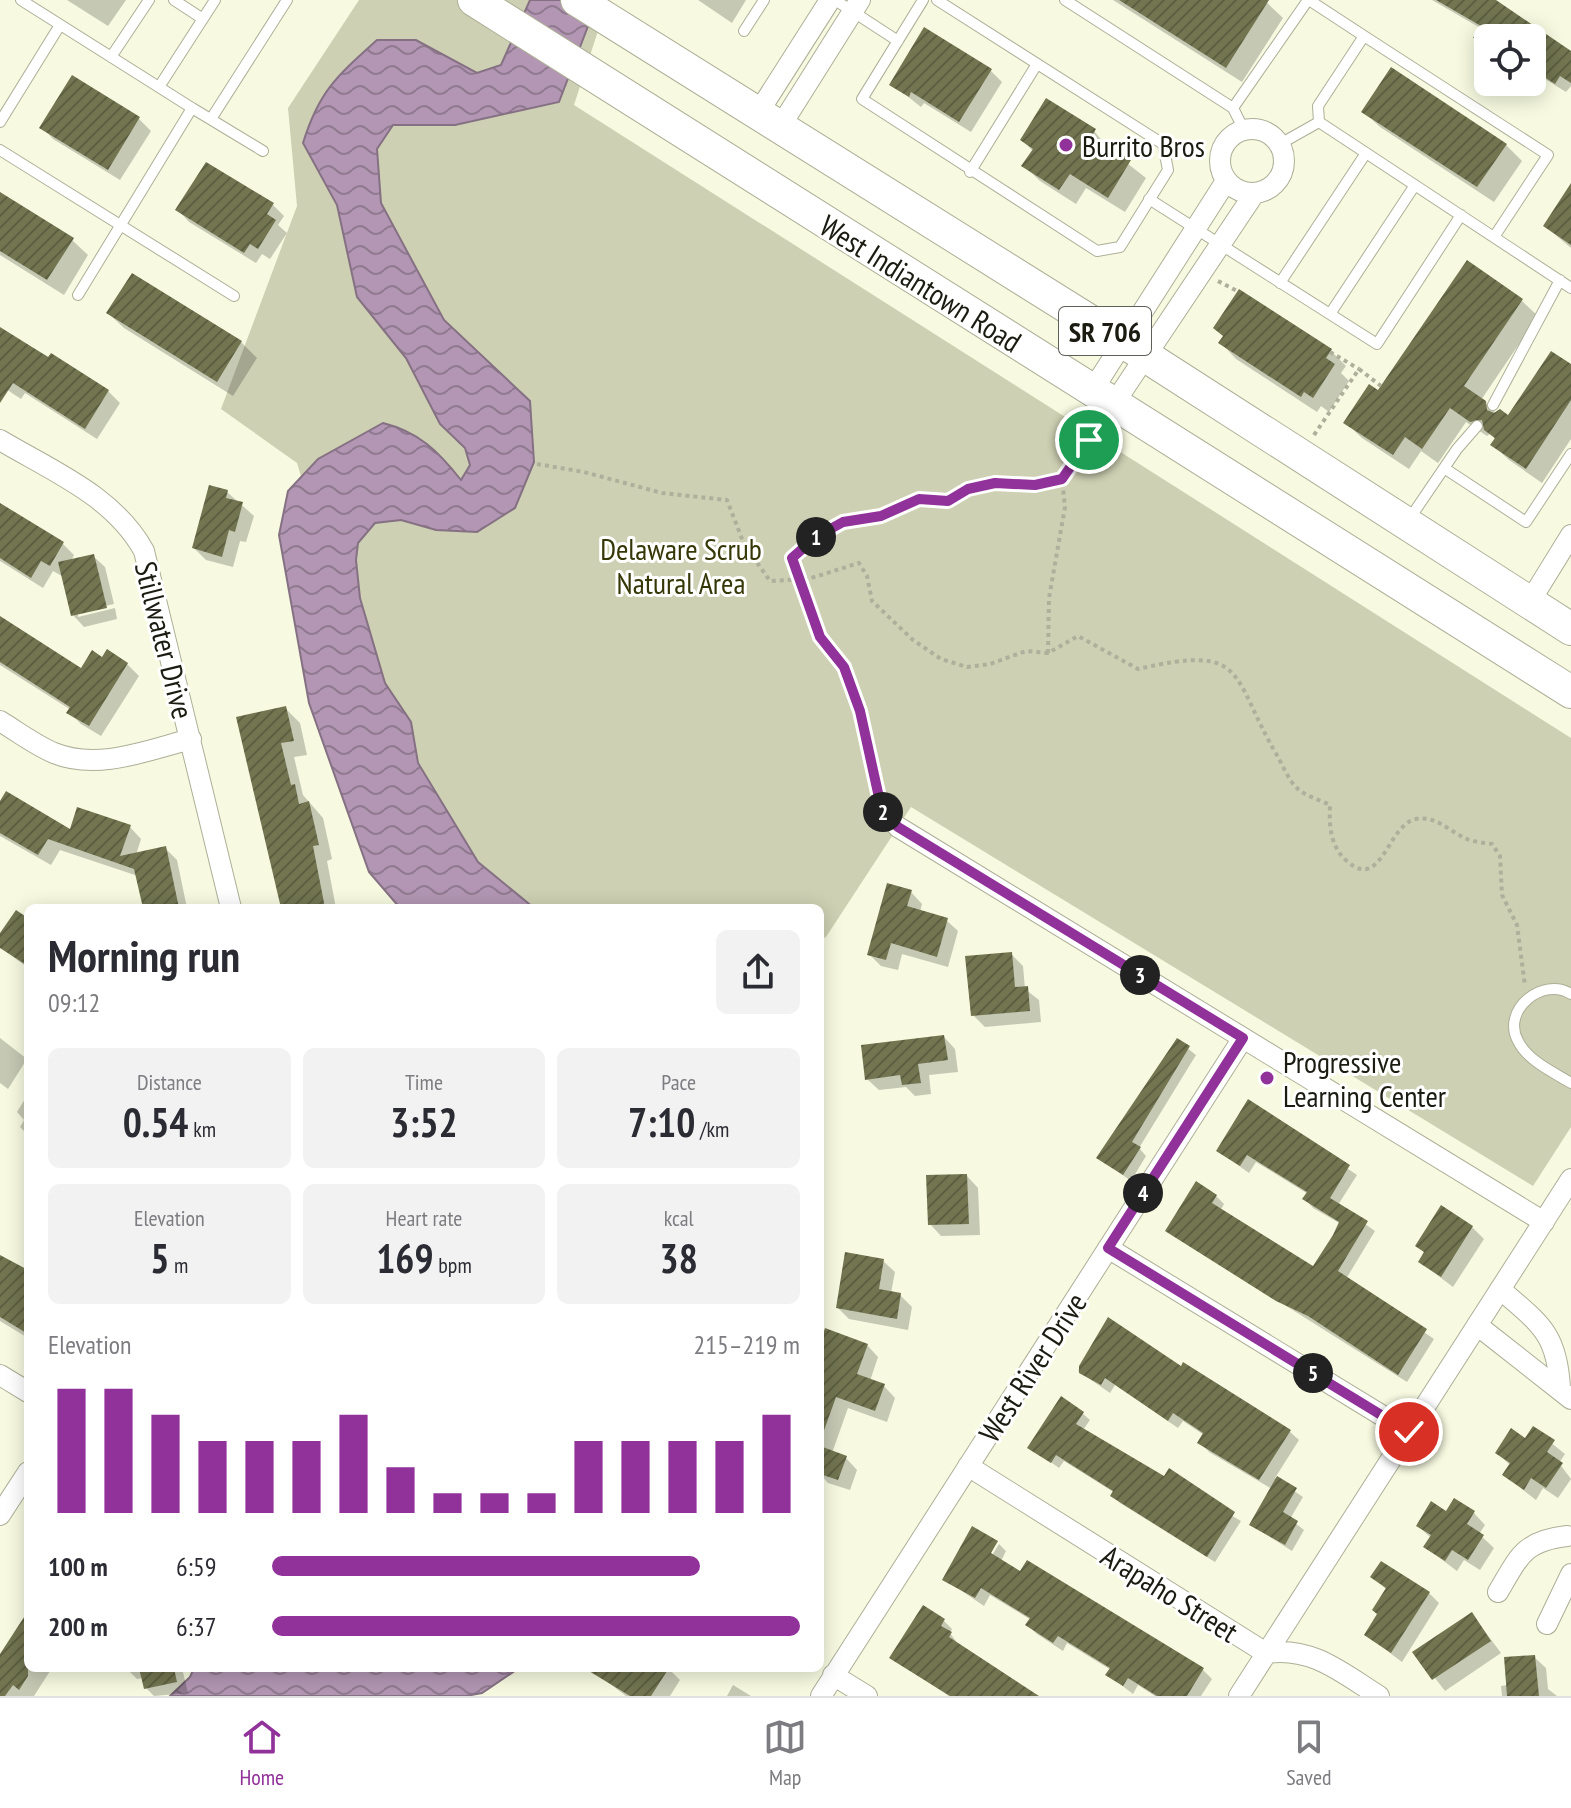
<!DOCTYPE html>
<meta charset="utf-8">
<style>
:root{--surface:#fff;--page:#f2f2f3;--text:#2b2b33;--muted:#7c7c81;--line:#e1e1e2;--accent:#91319a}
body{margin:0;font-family:"PT Sans Narrow",sans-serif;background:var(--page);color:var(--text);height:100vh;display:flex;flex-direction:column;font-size:30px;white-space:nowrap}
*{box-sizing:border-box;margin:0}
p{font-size:26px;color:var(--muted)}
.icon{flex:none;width:44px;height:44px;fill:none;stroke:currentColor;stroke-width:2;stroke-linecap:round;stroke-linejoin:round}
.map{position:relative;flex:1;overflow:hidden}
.side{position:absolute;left:24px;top:904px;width:800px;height:768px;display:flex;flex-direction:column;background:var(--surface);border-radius:12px;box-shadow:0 4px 20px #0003}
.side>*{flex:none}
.controls{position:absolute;left:1474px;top:24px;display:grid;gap:16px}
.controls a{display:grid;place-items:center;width:72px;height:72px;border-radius:12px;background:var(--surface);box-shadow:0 4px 20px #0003;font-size:40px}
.pin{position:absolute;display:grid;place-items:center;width:68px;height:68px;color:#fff;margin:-34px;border:4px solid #fff;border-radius:50%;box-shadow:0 2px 8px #0007}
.km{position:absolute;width:40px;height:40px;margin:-20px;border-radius:50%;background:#222;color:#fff;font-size:22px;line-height:40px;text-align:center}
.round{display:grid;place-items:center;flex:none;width:84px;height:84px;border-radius:12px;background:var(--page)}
.headline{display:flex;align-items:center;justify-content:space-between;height:136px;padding:0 24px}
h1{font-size:44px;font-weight:700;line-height:60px}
.stats{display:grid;grid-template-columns:repeat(3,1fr);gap:12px;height:136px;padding:8px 24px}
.stats div{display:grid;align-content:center;border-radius:12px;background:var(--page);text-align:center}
.stats b{font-size:40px;font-weight:700}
.stats small{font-size:22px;font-weight:400}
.stats p{font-size:22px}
.chart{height:224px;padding:16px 24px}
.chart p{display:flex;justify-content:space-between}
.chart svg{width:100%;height:144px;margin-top:8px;stroke:var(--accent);stroke-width:6}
ul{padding:0 24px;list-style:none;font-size:26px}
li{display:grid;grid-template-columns:128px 96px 1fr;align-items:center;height:60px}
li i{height:20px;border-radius:10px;background:var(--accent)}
.dock{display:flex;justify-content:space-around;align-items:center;height:112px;border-top:2px solid var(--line);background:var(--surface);font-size:22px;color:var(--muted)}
.dock a{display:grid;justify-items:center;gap:4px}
.dock .current{color:var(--accent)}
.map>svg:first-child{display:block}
</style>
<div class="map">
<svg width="1571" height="1696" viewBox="0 0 1571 1696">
<defs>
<pattern id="water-waves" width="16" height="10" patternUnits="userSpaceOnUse" patternTransform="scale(2)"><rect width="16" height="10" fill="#b296b3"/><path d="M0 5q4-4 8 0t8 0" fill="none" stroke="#907a90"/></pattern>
<pattern id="building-hatch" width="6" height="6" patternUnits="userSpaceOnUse" patternTransform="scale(2)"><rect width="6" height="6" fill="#727550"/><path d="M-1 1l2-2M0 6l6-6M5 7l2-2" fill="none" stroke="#5d5f41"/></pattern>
</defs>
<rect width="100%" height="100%" fill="#f7fae0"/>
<path fill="#ced0b3" d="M359,0H608L574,105L1571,738V1127L1533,1186L911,807L826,937L820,939V908H511L473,884L352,643L297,463L221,409L297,206L288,108Z"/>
<path fill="url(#water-waves)" stroke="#857183" stroke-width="2" d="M530,0H598L559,102L455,125H393L377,149L381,203L444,320L530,401L534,462L515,508L477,532L436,530L401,520L375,523L358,543L356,560L360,598L385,683L411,722L418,763L478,862L534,908H400L369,872L309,703L279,535L288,491L318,459L383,423C419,432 438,451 461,480L470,465L465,448L440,424L406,358L357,297L337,205L303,143C319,91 337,76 377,40H416L477,73L501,65Z
M194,1668H519L482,1693L466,1696H170L190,1677Z"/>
<path fill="#0003" d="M67,0H126L108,26Z
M698,0H746L732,23Z
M1113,0H1264L1283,18L1242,82Z
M1432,0H1488L1571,51V86L1566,92L1532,71V38H1488V43L1478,34L1482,29Z
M991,71L1002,82L971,132L924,103L921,107L892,84Z
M72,77L139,119L151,131L120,180L53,139L42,127Z
M1364,112L1506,145L1522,161L1494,202L1380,127Z
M1094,131L1109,149L1146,178L1125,212L1086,188L1076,204L1040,181L1024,166L1033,151L1022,140Z
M1571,187V248L1545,226Z
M0,194L72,240L88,255L64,295L0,255Z
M273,205L284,216L278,225L287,233L270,259L262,254L256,263L189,222L178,210Z
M1468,263L1522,301L1538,316L1481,400L1497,414L1509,418L1571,367V439L1542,483L1509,460L1493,445L1496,440L1490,434L1487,436L1466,422L1438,463L1421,451L1409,469L1362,438L1346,423L1379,393Z
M132,275L241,342L257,358L233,396L124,328L108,313Z
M0,329L108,391L120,403L97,439L25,393L21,399L0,385Z
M1221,343L1331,351L1346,366L1341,373L1349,381L1329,412L1321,406L1317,412L1236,359Z
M227,492L254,516L246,542L240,541L233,567L206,560L194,548Z
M0,513L63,544L74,555L71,561L93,556L105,567L114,604L78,612V617L115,608L117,619L84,627L73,615L62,576L53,571L43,588L0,561Z
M0,619L82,670L103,659L127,664L139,676L101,736L81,724L69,712L71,710L0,665Z
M285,708L300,723L307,755L294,757L303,795L323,818L332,859L327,861L336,908H283L256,785Z
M0,805L71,832L130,827L141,839L136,855L165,848L177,860L187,908H145L138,876L60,850L51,865L0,836Z
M911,892L922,904L920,912L946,920L958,931L948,967L902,954L898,970L881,966L869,954Z
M28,920V968L0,947V937Z
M1011,954L1023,966L1025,989L1039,1000L1041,1022L985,1027L973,1015Z
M944,1037L955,1049L958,1072L929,1075L931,1094L915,1096L906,1087L879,1090L867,1079Z
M0,1038L27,1059L8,1089L0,1083Z
M1178,1041L1196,1055L1139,1148L1146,1156L1131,1181L1099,1158Z
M28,1094V1135L20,1127L24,1120L17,1112Z
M1249,1102L1357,1175L1338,1205L1375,1231L1346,1279L1434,1339L1407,1382L1167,1231L1216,1196L1224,1204L1220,1211L1314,1268L1341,1224L1313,1208L1305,1199L1308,1194L1256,1162L1249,1173L1218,1151Z
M967,1176L978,1188L980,1235L941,1236L930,1224Z
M1472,1227L1484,1239L1453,1287L1420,1262L1426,1254L1417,1246Z
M0,1257L28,1273V1338L0,1321Z
M883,1261L895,1272L891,1293L900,1295L912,1307L908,1330L849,1319L838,1308Z
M1108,1320L1181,1369L1289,1431L1299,1440L1275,1478L1303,1497L1290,1519L1304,1530L1292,1551L1251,1525L1272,1489L1209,1452L1200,1442L1204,1435L1183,1421L1178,1428L1115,1385L1110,1393L1078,1371Z
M826,1331L867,1345L878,1357L870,1381L884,1386L895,1398L887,1422L848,1408L832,1453L846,1458L857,1470L850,1490L828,1483L820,1474V1349Z
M1082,1413L1090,1420L1083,1430L1241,1521L1215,1562L1120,1503L1113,1496L1115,1493L1064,1461L1059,1468L1030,1447Z
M1534,1429L1565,1454L1559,1463L1571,1479L1558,1498L1543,1488L1536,1500L1504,1475L1510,1465L1497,1453L1526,1441Z
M1447,1513H1474L1485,1525L1479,1534L1494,1548L1480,1570L1464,1560L1457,1571L1425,1547L1431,1538L1418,1526Z
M999,1544L1006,1551L1001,1561L1020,1574L1027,1563L1203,1670L1212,1679L1201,1696H1155L1138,1685L1133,1694L1108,1675L1111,1670L1067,1643L1063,1651L1037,1634L1028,1625L1031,1620L990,1595L984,1606L944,1579L985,1561L988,1562Z
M1373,1577L1429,1593L1439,1603L1402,1662L1366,1635L1379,1615L1387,1590Z
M1472,1614L1501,1653L1445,1691L1415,1652Z
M28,1615V1668H52L34,1696H0V1658Z
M944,1621L952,1629L950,1633L958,1644L1037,1696H949L891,1658Z
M1534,1657L1546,1668L1548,1689L1557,1696H1502L1501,1686L1508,1685Z
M126,1668H182L188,1693L154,1696L146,1688L143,1678L137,1679Z
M600,1668H668L680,1680L670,1696H626L597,1674Z
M733,1685L751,1696H727Z"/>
<path fill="url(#building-hatch)" d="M1119,0H1269L1226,68Z
M1436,0H1496L1571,51V83L1560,76L1555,84L1532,69V38H1473L1481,26Z
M924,27L992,69L959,122L911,92L909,97L889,85Z
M1391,67L1507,144L1477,187L1361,112Z
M72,75L140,117L108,170L39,128Z
M1046,98L1096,129L1092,136L1131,160L1108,198L1070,174L1059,190L1021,166L1033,149L1020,140Z
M206,162L274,203L267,214L276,220L258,249L250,244L244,253L175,210Z
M1571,183V245L1543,226Z
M0,192L74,238L47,280L0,251Z
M1467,260L1523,299L1464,386L1486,401L1487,410L1494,413L1500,409L1508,415L1551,351L1571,364V400L1526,469L1490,445L1495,438L1484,430L1482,420L1470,422L1450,408L1422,449L1405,437L1393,455L1343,423L1369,384L1378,390Z
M132,273L242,341L217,382L106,313Z
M1239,289L1332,349L1326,358L1335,364L1313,398L1304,392L1301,397L1218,343L1223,336L1213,328Z
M0,327L48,357L51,353L109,390L85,429L13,383L0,403Z
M209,485L228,490L226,498L243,502L235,532L229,530L222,557L192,548Z
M0,503L64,542L50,566L41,561L31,578L0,558Z
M94,554L107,608L71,616L58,562Z
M0,616L81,668L92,650L102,657L107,649L128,663L89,726L66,713L70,707L0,662Z
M286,706L294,741L281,743L291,785L295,784L299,804L309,801L319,845L313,846L325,908H281L236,717Z
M6,791L70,829L77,807L131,825L120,856L166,846L179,908H143L134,869L48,839L38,855L0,833V801Z
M887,883L912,890L907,906L948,918L937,957L891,943L886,960L867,955Z
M16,910L28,918V966L0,948V933Z
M1012,952L1015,987L1028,986L1030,1011L971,1016L965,956Z
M944,1035L948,1060L918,1064L921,1083L902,1085L900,1075L865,1080L861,1045Z
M1177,1038L1190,1046L1132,1142L1141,1147L1123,1175L1096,1158Z
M1248,1099L1350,1165L1330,1198L1368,1221L1338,1271L1427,1329L1398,1375L1308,1316L1276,1301L1165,1231L1196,1181L1217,1195L1212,1203L1313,1266L1333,1235L1339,1222L1302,1199L1307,1192L1247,1155L1240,1166L1216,1151Z
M967,1174L969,1224L928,1225L926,1175Z
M1441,1205L1473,1226L1441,1277L1418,1262L1424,1252L1415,1246Z
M845,1252L884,1259L879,1289L901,1293L897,1319L836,1308Z
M0,1255L28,1270V1334L0,1317Z
M1108,1317L1181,1366L1183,1362L1291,1430L1259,1480L1197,1443L1203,1433L1173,1413L1168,1421L1105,1378L1101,1385L1079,1373V1366Z
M825,1328L868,1344L857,1374L885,1384L875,1411L836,1397L822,1436L820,1343Z
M1061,1396L1084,1412L1076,1424L1164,1476L1169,1468L1235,1512L1207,1557L1110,1496L1113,1491L1056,1455L1051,1463L1027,1448Z
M1533,1426L1555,1440L1547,1452L1563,1463L1546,1488L1531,1478L1524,1490L1502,1475L1510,1463L1495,1453L1511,1428L1525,1438Z
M820,1446L847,1456L838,1480L820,1474Z
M1277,1476L1297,1488L1283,1512L1298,1521L1285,1545L1249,1525Z
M1454,1498L1475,1511L1467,1524L1484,1535L1468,1560L1452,1550L1445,1561L1423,1547L1431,1535L1416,1526L1431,1501L1446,1511Z
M972,1526L998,1541L991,1553L1020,1571L1027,1560L1204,1668L1187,1696H1157L1128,1678L1123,1686L1105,1675L1110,1668L1058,1636L1053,1643L1025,1625L1030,1618L981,1588L975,1598L942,1580Z
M1381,1561L1430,1592L1391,1653L1364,1635L1377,1614L1372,1610L1386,1588L1370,1577Z
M923,1605L945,1619L941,1626L952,1632L949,1637L1039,1696H950L889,1658Z
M28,1611V1676L19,1690L13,1685L5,1696H0V1654Z
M1472,1612L1491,1641L1432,1680L1412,1652Z
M1535,1655L1539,1696H1507L1504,1657Z
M139,1668H174L177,1682L144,1689Z
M584,1668H669L651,1696H630Z"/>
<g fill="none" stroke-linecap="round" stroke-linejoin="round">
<defs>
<path id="service" d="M21,0L192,108
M174,0L203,19
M835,0L898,41
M923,0L862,99L1097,251L1120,247L1168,170L1163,144L937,0
M1065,0L1233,108L1244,130
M1309,0L1364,36L1318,106L1319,122L1571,288
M744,31L764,0
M1364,36L1548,155L1494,237
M111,57L149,0
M159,87L215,0
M1233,108L1308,0
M211,119L287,0
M0,122L60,25
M1280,144L1319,122
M0,150L234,296
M970,172L1037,64
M1149,199L1377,344L1461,215
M1280,283L1366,153
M78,295L192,108L263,151
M1330,314L1415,185
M1493,405L1560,280
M1444,468L1526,522L1571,454
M1408,521L1457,449L1477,426
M1571,994C1543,976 1501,1010 1518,1041C1528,1061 1553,1072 1571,1083"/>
<path id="minor" d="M758,113L830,0
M780,127L860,0
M1220 161a32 32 0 1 1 64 0a32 32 0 1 1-64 0Z
M1092,391L1226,181
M1113,405L1254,194
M0,440C52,471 114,496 144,551L231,908
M1529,603L1571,535
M0,721C18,732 35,745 54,753C98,771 148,750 191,739
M898,827L1544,1222
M1108,1248L1409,1432
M1500,1289C1540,1324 1557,1333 1560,1388
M1477,1325L1571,1399
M0,1375L28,1392
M968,1466L1266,1653C1312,1646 1342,1673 1379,1696
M0,1515L28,1472
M1498,1592C1519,1557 1523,1541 1567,1536
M1547,1624L1571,1574
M833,1675L867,1696
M821,1696L1243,1038
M1239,1696L1571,1179"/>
<path id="primary" d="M474,0L1571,692
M577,0L1144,355L1571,629"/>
</defs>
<use href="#service" stroke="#adaf97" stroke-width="12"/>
<use href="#minor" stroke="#adaf97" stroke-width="22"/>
<use href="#primary" stroke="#adaf97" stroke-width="34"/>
<path stroke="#aeb09b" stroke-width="4" stroke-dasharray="4 4" stroke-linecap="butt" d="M1218,281L1237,291
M1330,352L1359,369
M1314,435L1359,369L1381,386
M537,464L584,472L662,493L727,500L744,544L770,581L808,579L859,563L867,576L872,601L913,640L941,659L967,667L990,664L1026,651L1048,653L1078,636L1138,669C1250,643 1229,675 1278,757C1283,766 1289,781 1297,788C1305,796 1320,800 1330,805C1329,826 1330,847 1348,862C1382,891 1388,824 1416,819C1436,815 1450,832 1467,839C1475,842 1484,843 1492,844L1500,856L1502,895L1517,925L1525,986
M1048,653L1049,598L1065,507L1062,479
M885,814L860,711L844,667L820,637L792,558L816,537L843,522L881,516L919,499L948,501L968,489L995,483L1035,485L1062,479L1089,440"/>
<use href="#service" stroke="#fff" stroke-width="10"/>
<use href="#minor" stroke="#fff" stroke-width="20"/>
<use href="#primary" stroke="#fff" stroke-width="32"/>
</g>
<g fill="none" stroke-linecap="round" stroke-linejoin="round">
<defs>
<path id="route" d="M1089,440L1062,479L1035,485L995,483L968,489L948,501L919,499L881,516L843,522L816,537L792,558L820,637L844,667L860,711L882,811L898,827L1243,1038L1108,1248L1409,1432"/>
</defs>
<use href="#route" stroke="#fff" stroke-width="16"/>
<use href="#route" stroke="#91319a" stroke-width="10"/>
</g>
<g fill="#91319a" stroke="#fff" stroke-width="3">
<circle cx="1066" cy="145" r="8"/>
<circle cx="1267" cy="1078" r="8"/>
</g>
<g text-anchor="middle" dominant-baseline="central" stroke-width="6" stroke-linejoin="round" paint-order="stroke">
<rect fill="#fff" stroke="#5f5f59" stroke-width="2" x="1059" y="307" width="92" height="48" rx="6"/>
<g font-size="28" font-weight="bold" fill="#1b1b12">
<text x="1105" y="331">SR 706</text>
</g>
<g font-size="30" fill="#1b1b12" stroke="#fff" text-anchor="start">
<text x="1082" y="145">Burrito Bros</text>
<text x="1283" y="1061">Progressive<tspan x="1283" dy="34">Learning Center</tspan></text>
</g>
<g font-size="30" fill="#1b1b12" stroke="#fff">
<text transform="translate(921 283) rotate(32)">West Indiantown Road</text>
<text transform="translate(165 640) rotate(76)">Stillwater Drive</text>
<text transform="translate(1032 1367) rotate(-57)">West River Drive</text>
<text transform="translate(1170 1593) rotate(32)">Arapaho Street</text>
</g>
<g font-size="30" fill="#363706" stroke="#fff">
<text x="681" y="548">Delaware Scrub<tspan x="681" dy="34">Natural Area</tspan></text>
</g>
</g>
</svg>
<div class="controls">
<a><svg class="icon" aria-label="locate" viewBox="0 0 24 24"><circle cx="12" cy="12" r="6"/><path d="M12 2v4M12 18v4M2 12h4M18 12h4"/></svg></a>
</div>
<div class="pin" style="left:1089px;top:440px;background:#1e9e55"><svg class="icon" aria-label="arrive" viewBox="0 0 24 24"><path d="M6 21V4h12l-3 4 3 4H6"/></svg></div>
<div class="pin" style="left:1409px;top:1432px;background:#d93025"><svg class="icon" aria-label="check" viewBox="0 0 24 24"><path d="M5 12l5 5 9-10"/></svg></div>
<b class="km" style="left:816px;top:537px">1</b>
<b class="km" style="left:883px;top:812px">2</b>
<b class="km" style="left:1140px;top:975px">3</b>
<b class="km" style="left:1143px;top:1193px">4</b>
<b class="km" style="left:1313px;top:1373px">5</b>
<section class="side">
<div class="headline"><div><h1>Morning run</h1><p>09:12</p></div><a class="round"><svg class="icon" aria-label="share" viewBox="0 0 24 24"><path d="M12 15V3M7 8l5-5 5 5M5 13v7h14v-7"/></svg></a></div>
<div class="stats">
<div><p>Distance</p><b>0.54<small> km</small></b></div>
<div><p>Time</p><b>3:52</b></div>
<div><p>Pace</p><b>7:10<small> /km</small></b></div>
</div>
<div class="stats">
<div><p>Elevation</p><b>5<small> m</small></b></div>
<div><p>Heart rate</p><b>169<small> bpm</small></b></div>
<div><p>kcal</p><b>38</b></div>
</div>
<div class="chart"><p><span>Elevation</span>215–219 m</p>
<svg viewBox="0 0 160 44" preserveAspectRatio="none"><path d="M5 44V6M15 44V6M25 44V14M35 44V22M45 44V22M55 44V22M65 44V14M75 44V30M85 44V38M95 44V38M105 44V38M115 44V22M125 44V22M135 44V22M145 44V22M155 44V14"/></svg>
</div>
<ul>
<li><b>100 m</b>6:59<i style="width:81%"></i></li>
<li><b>200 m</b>6:37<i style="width:100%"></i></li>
</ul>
</section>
</div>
<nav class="dock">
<a class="current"><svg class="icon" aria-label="home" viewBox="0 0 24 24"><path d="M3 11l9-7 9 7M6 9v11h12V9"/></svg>Home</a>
<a><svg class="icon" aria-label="map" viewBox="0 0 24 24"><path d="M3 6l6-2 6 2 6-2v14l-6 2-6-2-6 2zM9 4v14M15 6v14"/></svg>Map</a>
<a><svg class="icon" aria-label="saved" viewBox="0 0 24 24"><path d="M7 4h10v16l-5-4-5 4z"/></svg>Saved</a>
</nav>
